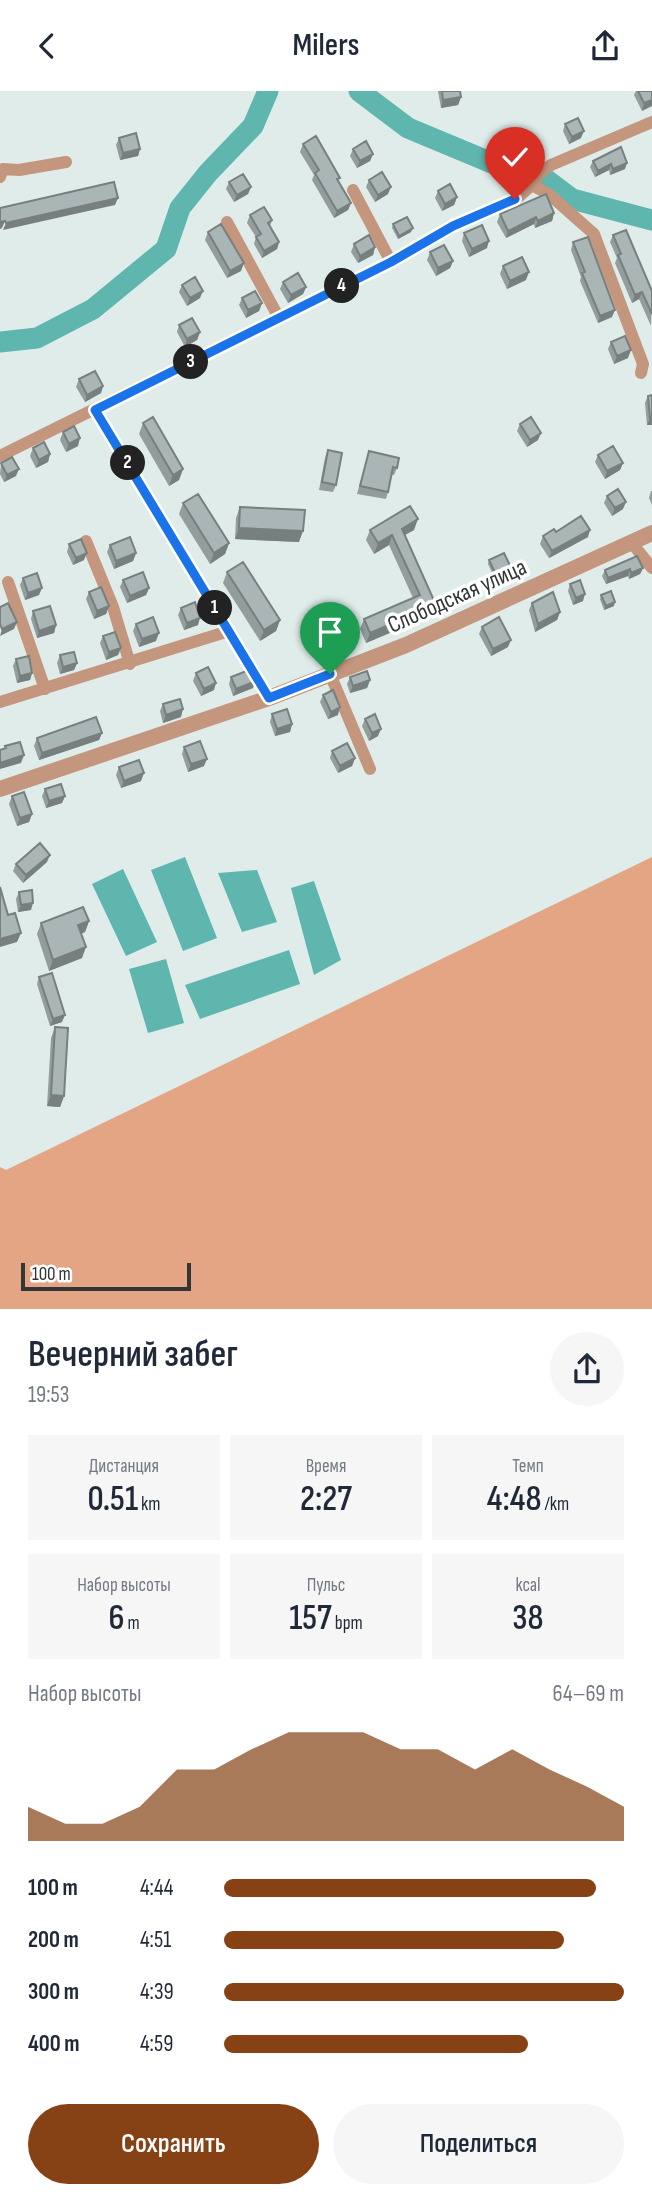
<!DOCTYPE html>
<html lang="ru">
<meta charset="utf-8">
<style>
:root{--surface:#fff;--page:#f6f6f7;--text:#1f2937;--muted:#747a83;--accent:#864215}
body{margin:0;font-family:"Sofia Sans Condensed",sans-serif;background:var(--page);color:var(--text);height:100vh;display:flex;flex-direction:column;font-size:26px;white-space:nowrap}
*{box-sizing:border-box;margin:0}
p{font-size:23px;color:var(--muted)}
.icon{flex:none;width:38px;height:38px;fill:none;stroke:currentColor;stroke-width:2;stroke-linecap:round;stroke-linejoin:round}
.map{position:relative;height:1218px;overflow:hidden}
.panel{display:flex;flex-direction:column;background:var(--surface);flex:1}
.panel>*{flex:none}
.scale{position:absolute;left:21px;bottom:18px;width:170px;box-sizing:border-box;padding-left:7px;border:4px solid #323736;border-top:0;font-size:19px;line-height:24px;white-space:nowrap;color:#323736;-webkit-text-stroke:5px #fff;paint-order:stroke}
.pin{position:absolute;display:grid;place-items:center;width:60px;height:60px;color:#fff;margin:-72px -30px;border-radius:50% 50% 50% 0;rotate:-45deg;box-shadow:0 0 7px #0007}
.pin .icon{rotate:45deg}
.km{position:absolute;width:35px;height:35px;margin:-18px;border-radius:50%;background:#222;color:#fff;font-size:19px;line-height:35px;text-align:center}
.round{display:grid;place-items:center;flex:none;width:74px;height:74px;border-radius:37px;background:var(--page)}
.headline{display:flex;align-items:center;justify-content:space-between;height:119px;padding:0 28px}
h1{font-size:38px;font-weight:600;line-height:52px}
.stats{display:grid;grid-template-columns:repeat(3,1fr);gap:10px;height:119px;padding:7px 28px}
.stats div{display:grid;align-content:center;border-radius:0px;background:var(--page);text-align:center}
.stats b{font-size:35px;font-weight:600}
.stats small{font-size:19px;font-weight:400}
.stats p{font-size:19px}
.chart{height:196px;padding:14px 28px}
.chart p{display:flex;justify-content:space-between}
.chart svg{width:100%;height:126px;margin-top:7px;fill:var(--accent);opacity:.7}
.cta{display:flex;gap:14px;margin-top:auto;padding:14px 28px}
.cta a{flex:1;height:80px;border-radius:42px;background:var(--accent);color:#fff;font-size:28px;font-weight:600;line-height:80px;text-align:center}
.cta a+a{background:var(--page);color:var(--text)}
ul{padding:0 28px;list-style:none;font-size:23px}
li{display:grid;grid-template-columns:112px 84px 1fr;align-items:center;height:52px}
li i{height:18px;border-radius:9px;background:var(--accent)}
header{display:flex;justify-content:space-between;align-items:center;height:91px;padding:0 28px;background:var(--surface);font-size:32px;font-weight:600}
.map>svg:first-child{display:block}
</style>
<header><svg class="icon" aria-label="back" viewBox="0 0 24 24"><path d="M15 5l-7 7 7 7"/></svg>Milers<svg class="icon" aria-label="share" viewBox="0 0 24 24"><path d="M12 15V3M7 8l5-5 5 5M5 13v7h14v-7"/></svg></header>
<div class="map">
<svg width="652" height="1218" viewBox="0 0 652 1218">
<rect width="100%" height="100%" fill="#dfecea"/>
<path fill="#e3a583" d="M652,766V1218H0V1076L6,1079Z"/>
<path fill="#5eb6ae" d="M185,766L217,847L183,860L151,779Z
M123,778L157,851L126,865L92,793Z
M257,779L277,831L242,841L218,782Z
M314,790L341,869L314,884L291,797Z
M289,859L300,893L200,928L185,894Z
M166,868L184,932L148,942L129,878Z"/>
<g fill="none" stroke-linecap="round" stroke-linejoin="round">
<path stroke="#5eb6ae" stroke-width="21" d="M359,0L408,37L504,77L521,76L544,87L572,108L652,129
M0,251L37,247L93,218L166,158L180,117L208,82L253,35L268,0"/>
<path stroke="#c4967d" stroke-width="12" d="M0,86L3,78L19,79L66,71
M532,94L550,104L594,143L643,273L641,282
M353,99L391,171
M227,131L279,227
M95,319L269,607
M0,365L391,171L453,135L515,109L532,94L542,80L551,74L652,31
M86,450L113,516L130,573
M631,451L652,477
M8,491L45,598
M330,583L370,678
M0,611L229,540"/>
<path stroke="#c4967d" stroke-width="16" d="M0,698L269,607L406,554L652,442"/>
</g>
<path fill="#929d9c" d="M438,0H460L461,6L458,14L441,17Z
M636,0H652L642,20L634,4Z
M565,33L581,47L569,53L563,40Z
M119,47L140,58L138,65L120,69L116,54Z
M303,53L338,90L351,112L348,119L334,127L312,89L314,84L300,61Z
M621,56L625,78L610,84L609,79L595,86L590,76L593,70Z
M353,58L373,63L370,70L357,77L350,65Z
M369,89L388,103L375,111L366,96Z
M229,91L251,96L248,103L234,111L226,98Z
M438,100L457,106L454,114L442,120L435,107Z
M554,122L552,130L535,137L534,133L506,147L497,131L500,123Z
M250,124L272,129L270,135L279,151L277,158L262,167L254,153L256,146L247,132Z
M393,133L411,141L398,148L392,137Z
M208,141L241,180L227,187L205,149Z
M464,142L487,157L469,166L462,150Z
M613,144L652,200L651,235L639,208L632,212L615,172L617,167L610,151Z
M573,151L612,226L598,232L580,190L581,186L571,159Z
M354,153L375,156L373,164L358,172L351,161Z
M430,161L453,170L450,177L436,185L427,169Z
M503,175L526,189L507,198L500,183Z
M283,191L306,196L303,203L288,212L280,198Z
M182,194L200,207L187,215L179,201Z
M242,207L262,212L259,220L246,227L239,214Z
M179,234L200,241L197,249L185,256L177,241Z
M611,251L628,267L614,273L608,258Z
M79,288L103,295L101,302L85,311L76,296Z
M652,304V334H647L645,312L648,305Z
M143,332L183,378L179,389L169,395L139,343Z
M520,333L538,349L527,356L517,340Z
M63,341L78,355L66,361L60,349Z
M33,357L50,363L48,371L36,377L30,365Z
M328,359L336,394L333,401L319,399L325,367Z
M369,360L397,377L394,384H391L388,401L386,408L357,403Z
M598,364L623,372L620,379L605,388L595,371Z
M1,372L16,385L4,391L0,383Z
M651,400H652V414L649,407Z
M607,405L623,418L612,425L604,412Z
M183,412L229,452L225,463L210,473L179,423Z
M240,416L299,451L235,448L236,427Z
M370,439H414L404,444L432,524L366,552L360,538L364,528L413,507L389,454L374,463L366,449Z
M556,441L588,446L549,467L540,453L543,445Z
M69,453L84,469L73,474L67,461Z
M110,454L136,462L133,470L114,478L107,461Z
M489,469L511,484L497,492L488,473Z
M643,477L640,483L629,488L628,485L606,493L602,485L605,479Z
M227,481L280,529L276,540L260,550L223,492Z
M23,487L39,504L25,509L20,494Z
M123,489L149,497L146,504L127,512L120,496Z
M570,493L583,510L573,514L568,500Z
M89,501L109,515L106,523L94,528L86,508Z
M601,504L614,515L604,519L600,508Z
M532,512L560,521L557,529L535,541L529,519Z
M181,517L198,534L184,539L178,524Z
M33,520L56,534L54,542L37,547L31,528Z
M136,533L156,550L139,556L133,540Z
M482,536L508,556L491,565L479,543Z
M316,538L343,561L317,566L313,546Z
M103,545L121,557L118,564L106,569L100,552Z
M60,564L77,572L74,579L60,583L57,572Z
M16,568L32,582L30,589L17,592L13,575Z
M196,582L214,599L201,605L193,590Z
M231,586L253,597L233,605L229,593Z
M350,586L370,589L367,597L350,602L347,593Z
M323,604L338,624L328,628L320,611Z
M163,613L181,626L163,632L160,620Z
M272,623L292,633L290,641L275,645L270,631Z
M365,628L378,645L369,650L362,635Z
M102,642L99,649L39,669L34,655L37,647Z
M184,656L204,675L188,681L182,663Z
M332,660L355,667L352,675L338,682L330,667Z
M119,676L141,690L121,697L116,684Z
M45,698L65,705L62,712L46,717L42,705Z
M12,705L32,723L29,731L17,735L9,713Z
M47,771L23,792L13,780L16,773Z
M19,801L31,819L18,821L16,808Z
M89,830L85,841L81,843L82,867L49,880L37,843L41,832Z
M39,886L62,931L50,935L37,893Z
M55,936L64,1005L60,1016L47,1015L51,947Z"/>
<path fill="#777f7f" d="M461,6L458,14L441,17L443,9Z
M652,9V15L642,20L644,12Z
M584,40L581,47L569,53L572,46Z
M140,58L138,65L120,69L123,62Z
M373,63L370,70L357,77L360,70Z
M627,72L625,78L610,84L613,78Z
M611,73L609,79L595,86L598,80Z
M251,96L248,103L234,111L237,104Z
M391,96L388,103L375,111L378,104Z
M457,106L454,114L442,120L445,113Z
M118,107L115,114L3,139L6,132Z
M351,112L348,119L334,127L337,120Z
M554,122L552,130L535,137L538,130Z
M536,126L534,133L506,147L508,140Z
M5,130L2,137L0,138V131Z
M413,137L411,141L398,148L399,145Z
M489,150L487,157L469,166L472,158Z
M279,151L277,158L262,167L264,160Z
M375,156L373,164L358,172L360,165Z
M453,170L450,177L436,185L438,177Z
M244,172L241,180L227,187L230,180Z
M529,181L526,189L507,198L510,190Z
M306,196L303,203L288,212L291,204Z
M203,200L200,207L187,215L190,207Z
M642,201L639,208L632,212L635,204Z
M262,212L259,220L246,227L248,219Z
M615,219L612,226L598,232L600,225Z
M200,241L197,249L185,256L187,248Z
M631,259L628,267L614,273L617,265Z
M103,295L101,302L85,311L87,304Z
M650,327H652V334H647Z
M541,342L538,349L527,356L530,349Z
M80,347L78,355L66,361L69,353Z
M50,363L48,371L36,377L39,369Z
M623,372L620,379L605,388L607,380Z
M19,378L16,385L4,391L7,384Z
M183,378L179,389L169,395L173,384Z
M626,411L623,418L612,425L615,417Z
M418,428L414,439L398,448L402,438Z
M239,437L303,440L299,451L235,448Z
M590,439L588,446L549,467L552,460Z
M392,444L389,454L374,463L378,452Z
M229,452L225,463L210,473L214,462Z
M87,462L84,469L73,474L76,467Z
M136,462L133,470L114,478L116,470Z
M643,477L640,483L629,488L631,482Z
M630,478L628,485L606,493L608,487Z
M513,481L511,484L497,492L498,488Z
M42,497L39,504L25,509L28,502Z
M149,497L146,504L127,512L130,505Z
M585,503L583,510L573,514L576,507Z
M615,511L614,515L604,519L606,515Z
M436,514L432,524L366,552L370,542Z
M109,515L106,523L94,528L97,520Z
M560,521L557,529L535,541L538,533Z
M200,527L198,534L184,539L187,532Z
M280,529L276,540L260,550L264,539Z
M17,531L14,538L0,545L2,538Z
M56,534L54,542L37,547L39,540Z
M159,542L156,550L139,556L142,548Z
M511,549L508,556L491,565L493,558Z
M346,553L343,561L317,566L320,559Z
M121,557L118,564L106,569L109,561Z
M77,572L74,579L60,583L63,576Z
M32,582L30,589L17,592L20,585Z
M370,589L367,597L350,602L353,595Z
M256,590L253,597L233,605L236,598Z
M216,592L214,599L201,605L204,598Z
M340,616L338,624L328,628L331,621Z
M183,618L181,626L163,632L166,624Z
M292,633L290,641L275,645L277,638Z
M381,638L378,645L369,650L372,642Z
M102,642L99,649L39,669L42,662Z
M24,664L21,672L0,678V672Z
M355,667L352,675L338,682L340,675Z
M207,668L204,675L188,681L191,673Z
M144,682L141,690L121,697L124,690Z
M65,705L62,712L46,717L49,710Z
M32,723L29,731L17,735L20,727Z
M50,764L47,771L23,792L26,784Z
M33,812L31,819L18,821L21,814Z
M89,830L85,841L74,845L78,834Z
M21,842L17,851L0,856V848Z
M86,856L82,867L49,880L53,869Z
M65,924L62,931L50,935L53,928Z
M51,1004L64,1005L60,1016L47,1015Z"/>
<path fill="#aab6b5" stroke="#777f7f" stroke-width="2" d="M442,0H460L461,6L443,9Z
M638,0H652V9L644,12Z
M578,27L584,40L572,46L565,33Z
M136,42L140,58L123,62L119,47Z
M316,45L340,87L337,88L351,112L337,120L315,82L319,79L303,53Z
M366,50L373,63L360,70L353,58Z
M621,56L627,72L613,78L611,73L598,80L593,70Z
M382,81L391,96L378,104L369,89Z
M243,83L251,96L237,104L229,91Z
M114,91L118,107L6,132L5,130L0,131V117Z
M450,93L457,106L445,113L438,100Z
M546,103L554,122L538,130L536,126L508,140L500,123Z
M264,116L272,129L268,132L279,151L264,160L256,146L261,143L250,124Z
M407,126L413,137L399,145L393,133Z
M221,133L244,172L230,180L208,141Z
M482,134L489,150L472,158L464,142Z
M626,139L652,200V223L642,201L635,204L618,164L621,163L613,144Z
M369,144L375,156L360,165L354,153Z
M588,146L615,219L600,225L582,182L585,181L573,151Z
M444,154L453,170L438,177L430,161Z
M522,166L529,181L510,190L503,175Z
M298,182L306,196L291,204L283,191Z
M195,186L203,200L190,207L182,194Z
M255,200L262,212L248,219L242,207Z
M192,227L200,241L187,248L179,234Z
M625,245L631,259L617,265L611,251Z
M95,280L103,295L87,304L79,288Z
M652,304V327H650L648,305Z
M153,326L183,378L173,384L143,332Z
M531,326L541,342L530,349L520,333Z
M74,335L80,347L69,353L63,341Z
M44,351L50,363L39,369L33,357Z
M613,355L623,372L607,380L598,364Z
M328,359L342,362L336,394L322,391Z
M369,360L399,367L397,377L393,376L388,401L360,395Z
M12,366L19,378L7,384L1,372Z
M618,398L626,411L615,417L607,405Z
M198,403L229,452L214,462L183,412Z
M410,415L418,428L402,438L436,514L370,542L364,528L420,504L392,444L378,452L370,439Z
M240,416L305,419L303,440L239,437Z
M581,425L590,439L552,460L543,445L554,438L556,441Z
M130,446L136,462L116,470L110,454Z
M81,448L87,462L76,467L69,453Z
M504,462L513,481L498,488L489,469Z
M637,465L643,477L631,482L630,478L608,487L605,479Z
M243,471L280,529L264,539L227,481Z
M143,481L149,497L130,505L123,489Z
M37,482L42,497L28,502L23,487Z
M580,489L585,503L576,507L570,493Z
M101,496L109,515L97,520L89,501Z
M611,500L615,511L606,515L601,504Z
M553,501L560,521L538,533L532,512Z
M195,511L200,527L187,532L181,517Z
M8,512L17,531L2,538L0,533V516Z
M50,515L56,534L39,540L33,520Z
M153,526L159,542L142,548L136,533Z
M499,526L511,549L493,558L482,536Z
M342,533L346,553L320,559L316,538Z
M115,541L121,557L109,561L103,545Z
M74,561L77,572L63,576L60,564Z
M29,565L32,582L20,585L16,568Z
M208,576L216,592L204,598L196,582Z
M249,579L256,590L236,598L231,586Z
M367,580L370,589L353,595L350,586Z
M333,599L340,616L331,621L323,604Z
M180,608L183,618L166,624L163,613Z
M287,618L292,633L277,638L272,623Z
M375,623L381,638L372,642L365,628Z
M96,626L102,642L42,662L37,647Z
M200,650L207,668L191,673L184,656Z
M20,651L24,664L0,672V659L6,657L5,655Z
M347,652L355,667L340,675L332,660Z
M139,669L144,682L124,690L119,676Z
M61,693L65,705L49,710L45,698Z
M24,701L32,723L20,727L12,705Z
M40,752L50,764L26,784L16,773Z
M0,796L8,824L15,822L21,842L0,848Z
M32,799L33,812L21,814L19,801Z
M83,816L89,830L78,834L86,856L53,869L41,832Z
M52,882L65,924L53,928L39,886Z
M55,936L68,937L64,1005L51,1004Z"/>
<g fill="none" stroke-linecap="round" stroke-linejoin="round">
<defs>
<path id="route" d="M330,583L269,607L95,319L391,171L453,135L515,108"/>
</defs>
<use href="#route" stroke="#fff" stroke-width="14"/>
<use href="#route" stroke="#1a73e8" stroke-width="9"/>
</g>
<g text-anchor="middle" dominant-baseline="central" stroke-width="7" stroke-linejoin="round" paint-order="stroke">
<g font-size="24" fill="#323736" stroke="#fff">
<text transform="translate(457 505) rotate(-24)">Слободская улица</text>
</g>
</g>
</svg>
<div class="scale">100 m</div>
<div class="pin" style="left:330px;top:583px;background:#1e9e55"><svg class="icon" aria-label="arrive" viewBox="0 0 24 24"><path d="M6 21V4h12l-3 4 3 4H6"/></svg></div>
<div class="pin" style="left:515px;top:108px;background:#d93025"><svg class="icon" aria-label="check" viewBox="0 0 24 24"><path d="M5 12l5 5 9-10"/></svg></div>
<b class="km" style="left:215px;top:517px">1</b>
<b class="km" style="left:128px;top:372px">2</b>
<b class="km" style="left:191px;top:271px">3</b>
<b class="km" style="left:342px;top:195px">4</b>
</div>
<section class="panel">
<div class="headline"><div><h1>Вечерний забег</h1><p>19:53</p></div><a class="round"><svg class="icon" aria-label="share" viewBox="0 0 24 24"><path d="M12 15V3M7 8l5-5 5 5M5 13v7h14v-7"/></svg></a></div>
<div class="stats">
<div><p>Дистанция</p><b>0.51<small> km</small></b></div>
<div><p>Время</p><b>2:27</b></div>
<div><p>Темп</p><b>4:48<small> /km</small></b></div>
</div>
<div class="stats">
<div><p>Набор высоты</p><b>6<small> m</small></b></div>
<div><p>Пульс</p><b>157<small> bpm</small></b></div>
<div><p>kcal</p><b>38</b></div>
</div>
<div class="chart"><p><span>Набор высоты</span>64–69 m</p>
<svg viewBox="0 0 160 44" preserveAspectRatio="none"><path d="M0 44V32L10 38L20 38L30 32L40 19L50 19L60 12L70 6L80 6L90 6L100 12L110 12L120 19L130 12L140 19L150 25L160 32V44z"/></svg>
</div>
<ul>
<li><b>100 m</b>4:44<i style="width:93%"></i></li>
<li><b>200 m</b>4:51<i style="width:85%"></i></li>
<li><b>300 m</b>4:39<i style="width:100%"></i></li>
<li><b>400 m</b>4:59<i style="width:76%"></i></li>
</ul>
<div class="cta"><a>Сохранить</a><a>Поделиться</a></div>
</section>
